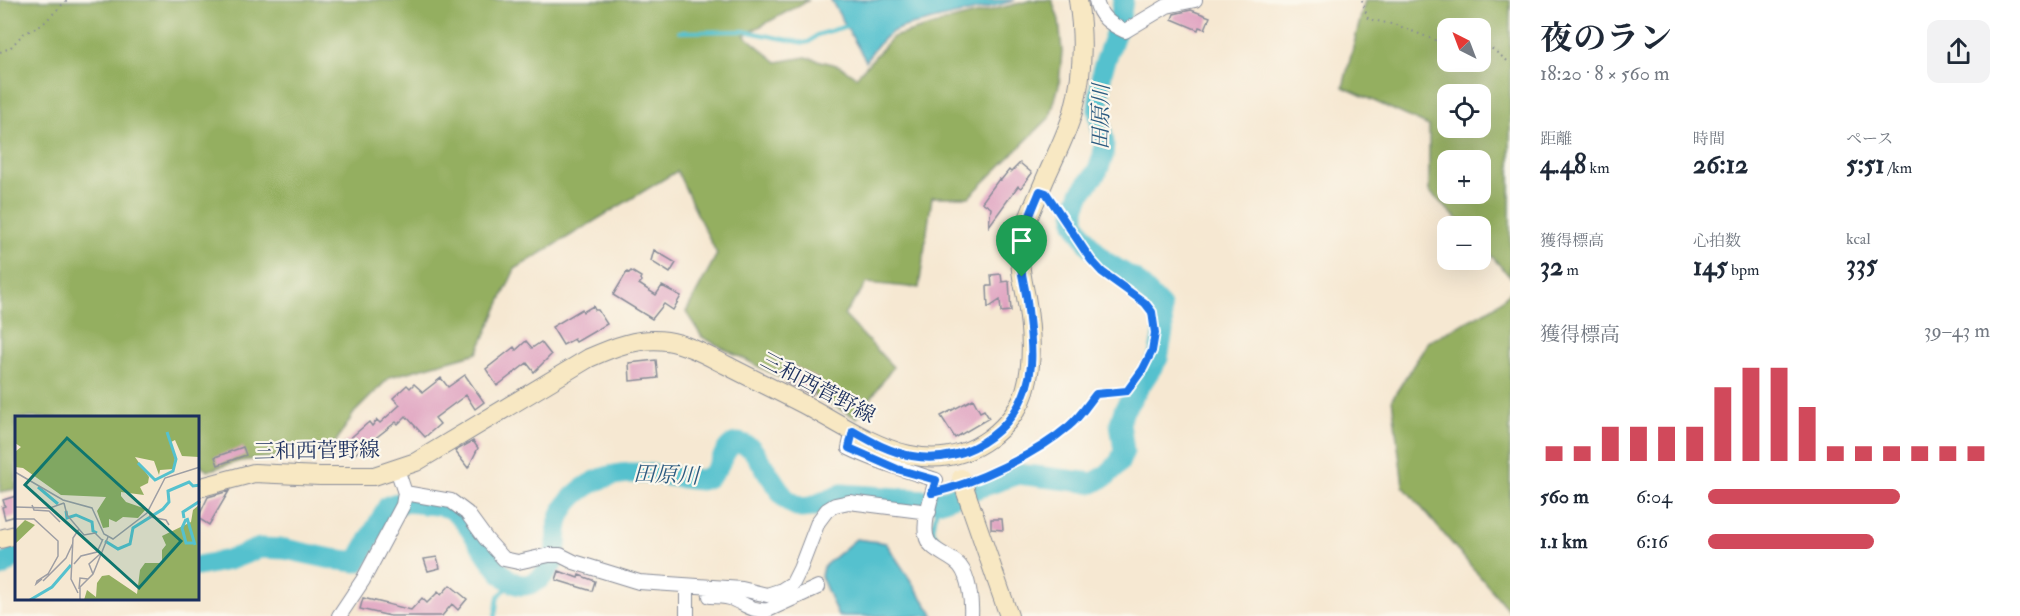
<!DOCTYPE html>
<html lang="ja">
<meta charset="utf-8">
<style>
:root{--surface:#fff;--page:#f2f2f3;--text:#1f2937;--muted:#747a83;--accent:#d1495b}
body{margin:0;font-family:"IM FELL Double Pica","Noto Serif JP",serif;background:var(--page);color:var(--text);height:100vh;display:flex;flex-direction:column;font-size:22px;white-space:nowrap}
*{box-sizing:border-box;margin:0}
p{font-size:20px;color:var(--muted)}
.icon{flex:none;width:33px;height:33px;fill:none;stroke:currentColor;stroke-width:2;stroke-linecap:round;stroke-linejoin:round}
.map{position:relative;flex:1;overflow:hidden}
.panel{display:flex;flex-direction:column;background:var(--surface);width:510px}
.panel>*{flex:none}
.needle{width:39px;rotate:318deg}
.controls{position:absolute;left:1437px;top:18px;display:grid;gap:12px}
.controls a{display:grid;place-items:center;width:54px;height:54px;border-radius:12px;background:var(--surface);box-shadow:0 6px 24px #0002;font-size:30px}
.pin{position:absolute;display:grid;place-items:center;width:51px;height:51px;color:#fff;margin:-62px -26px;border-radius:50% 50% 50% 0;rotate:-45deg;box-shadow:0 0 6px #0007}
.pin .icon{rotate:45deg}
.round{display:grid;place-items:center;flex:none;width:63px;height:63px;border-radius:12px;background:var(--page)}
.overview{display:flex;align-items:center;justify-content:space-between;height:102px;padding:0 30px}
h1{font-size:33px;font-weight:700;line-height:45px}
.metrics{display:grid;grid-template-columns:repeat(3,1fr);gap:9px;height:102px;padding:6px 30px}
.metrics div{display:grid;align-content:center}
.metrics b{font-size:26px;font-weight:700}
.metrics small{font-size:16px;font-weight:400}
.metrics p{font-size:16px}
.chart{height:168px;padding:12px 30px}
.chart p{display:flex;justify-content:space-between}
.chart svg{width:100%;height:108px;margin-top:6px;stroke:var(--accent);stroke-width:6}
ul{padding:0 30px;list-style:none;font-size:20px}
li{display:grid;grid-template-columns:96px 72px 1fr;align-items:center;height:45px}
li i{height:15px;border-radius:8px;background:var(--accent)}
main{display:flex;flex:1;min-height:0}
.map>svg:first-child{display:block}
</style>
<main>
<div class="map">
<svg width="1510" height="616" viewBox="0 0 1510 616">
<rect width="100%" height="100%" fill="#fbf7ec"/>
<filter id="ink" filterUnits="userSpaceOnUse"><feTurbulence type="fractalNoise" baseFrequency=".0167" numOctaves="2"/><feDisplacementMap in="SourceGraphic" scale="12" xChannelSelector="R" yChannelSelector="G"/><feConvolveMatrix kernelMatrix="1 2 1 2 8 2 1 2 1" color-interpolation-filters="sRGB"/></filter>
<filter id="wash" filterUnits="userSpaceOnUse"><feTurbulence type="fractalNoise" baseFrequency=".008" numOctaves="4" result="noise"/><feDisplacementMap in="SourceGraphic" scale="24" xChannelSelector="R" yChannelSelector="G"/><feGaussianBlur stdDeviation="1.35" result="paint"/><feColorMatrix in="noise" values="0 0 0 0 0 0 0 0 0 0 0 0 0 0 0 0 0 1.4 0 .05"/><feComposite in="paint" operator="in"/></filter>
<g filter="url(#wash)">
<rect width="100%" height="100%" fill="#f6e8d2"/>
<path fill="#94af61" stroke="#586f60" stroke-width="1.5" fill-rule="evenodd" d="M0,0H809L744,35L777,62L806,57L840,66L856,77L893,37L948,21L1032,0H1052L1059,20L1062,51L1059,85L1050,117L969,197H932L919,288L867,283L844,315L893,367L857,418L702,337L686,312L717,254L699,218L677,171L515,269L477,353L390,377L354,413L330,451L240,461L207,471L198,462V418H16V489L0,492Z
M1365,0H1510V277L1481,244L1480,226H1464L1429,191V126L1343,87ZM1448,28H1480V62H1448ZM1448,94H1480V128H1448ZM1480,160V194H1448V160Z
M1510,292V612L1403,486L1392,399L1428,342L1494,307Z"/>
<path fill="#55c1ce" stroke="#387896" stroke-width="1.5" d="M831,0H1015C986,10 955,13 925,22C915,24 904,26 894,31C885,35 871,52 866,61Z
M856,539L886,543L934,616H838L821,576L823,567Z"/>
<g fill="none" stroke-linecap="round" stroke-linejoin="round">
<path stroke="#55c1ce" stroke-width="4" d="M679,32L744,31L804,43L809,42L817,35L850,25
M938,501L933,530L937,538L965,562L968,566
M0,564H5
M971,573L981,610L980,616
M495,616L498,596L513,583"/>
<path stroke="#55c1ce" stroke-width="21" d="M198,566L229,560L260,548L285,549L332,559L357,562L388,506C399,501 412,502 424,504C432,505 444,505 451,509C475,522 495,587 525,585C533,584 539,580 545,574C562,557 552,534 561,514C570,495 590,481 610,476C640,468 670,478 701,480C701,480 710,477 710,476C726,464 724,429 752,449L784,497L791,503L801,508L811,507L842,494L941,501L1018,474L1093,483L1106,476L1119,463L1124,451L1120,423L1124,410L1158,358L1163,331L1161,307L1135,280L1104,261L1088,243L1075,223V208L1081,193L1098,170L1103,156L1104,143L1098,110L1102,71L1120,20L1123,0
M0,567L16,556"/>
</g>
<g id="blocks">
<path fill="#dfa0bf" d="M1191,10L1210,17L1205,29L1199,27L1198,30L1172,19L1174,14Z
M1020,163L1032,173L1021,188L1018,186L989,226L991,208L982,202L999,179L1001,180L1009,170L1011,172Z
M654,250L676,263L670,273L651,261Z
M631,271L641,277L640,279L642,281L639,284L656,295L662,286L681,296L673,310L664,304L652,319L613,295L627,272L629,273Z
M1001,274L1002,282L1009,281L1011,311L1001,312L1000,300L988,308L987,286H992L991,275Z
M593,306L595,310H598L607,324L576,342L574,339L563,345L552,327L582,309L583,312Z
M526,341L532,348L541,342L551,355L534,372L527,363L497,386L486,369L514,347L516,350Z
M656,360L658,378L630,381L629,363Z
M794,366L819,380L812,395L785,382Z
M465,375L484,402L475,409L466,395L435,418L440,424L425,437L406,416L398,424L396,422L355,454L351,451L348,454L341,446L369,422L372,426L377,420L380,423L400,405L393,398L407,385L410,388L414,384L423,392L441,378L448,387Z
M973,399L980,412L984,410L989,418L955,438L941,416Z
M473,441L478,448L468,468L455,451Z
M243,447L246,455L218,465L215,457Z
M229,491L209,525L198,518L208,497Z
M16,496V516L5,519L2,507L5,506L3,500Z
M991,519H1002L1003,530L991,529Z
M437,557L440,568L428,571L424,559Z
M559,571L578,578L579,575L595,581L592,591L556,580Z
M450,585L467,599L458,610L452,604L442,616H390L360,609L363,598L411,610L422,598L427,603L438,592L441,595Z"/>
</g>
</g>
<g filter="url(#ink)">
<use href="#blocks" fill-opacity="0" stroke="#888c98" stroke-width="1.5"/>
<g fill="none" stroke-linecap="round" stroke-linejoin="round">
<defs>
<path id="street" d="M1096,0C1099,17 1110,24 1125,31L1167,6L1195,0
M853,431L849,448C877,462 906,470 936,480C932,495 923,520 926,535C928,551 951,555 960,566C969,577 972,602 971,616
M405,493L451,501L467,513L486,539L504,559L518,562L549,555H560L574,562L639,582L742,589L767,595L782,590L793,583L800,569L818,522L827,510L835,505L849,502L929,512
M687,586V616
M710,596C717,596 724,596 730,598C744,603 752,612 768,610L818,587
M339,616L363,580L403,505L405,493L397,469"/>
<path id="secondary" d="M198,488L254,473L320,476H374L416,462L589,358C614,347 638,337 667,341C687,344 708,356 726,365C753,379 780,392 807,406C864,437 926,485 990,438C1006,426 1022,407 1026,387C1034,359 1031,326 1026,297C1023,283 1019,267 1020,252C1022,228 1034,205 1043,184C1053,160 1066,137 1073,112C1083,76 1084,37 1078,0
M970,504L1009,616
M0,539L16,535"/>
</defs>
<use href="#street" stroke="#888c98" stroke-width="16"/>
<use href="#secondary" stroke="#888c98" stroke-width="20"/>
<path stroke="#888c98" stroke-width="2" stroke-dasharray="1.5 4.5" stroke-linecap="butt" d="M1362,0L1368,19L1396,25L1448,45
M1480,49L1491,48L1510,63
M0,52L10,48L23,34L42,25L67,0
M978,478L1042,446L1071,425L1096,394L1127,391C1143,368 1173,326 1143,301C1130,291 1114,283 1102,272C1089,260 1082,245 1073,231C1066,220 1058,211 1051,201"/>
<use href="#street" stroke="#fff" stroke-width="14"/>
<use href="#secondary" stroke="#f8e8c3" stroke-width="18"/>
<defs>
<path id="secondary-bridge" d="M961,478L970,504"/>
</defs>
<use href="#secondary-bridge" stroke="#888c98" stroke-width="20" stroke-linecap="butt"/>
<use href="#secondary-bridge" stroke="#f8e8c3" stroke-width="18"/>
</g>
</g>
<g fill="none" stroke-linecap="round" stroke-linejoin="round" filter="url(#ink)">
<defs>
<path id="route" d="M1040,191L1046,193L1091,260L1102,272L1145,303L1152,312L1155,333L1152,351L1143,369L1127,391L1096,394C1088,404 1080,417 1069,426C1035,455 976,483 932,493L936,480L897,469L849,448L853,431C872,442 890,452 912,456C969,467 1026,424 1031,365C1033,345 1029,321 1027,301C1025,285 1019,268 1020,252C1023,230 1032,210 1040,191Z"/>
</defs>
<use href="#route" stroke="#fff" stroke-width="12"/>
<use href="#route" stroke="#1a73e8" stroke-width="8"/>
</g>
<g text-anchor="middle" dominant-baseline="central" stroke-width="4.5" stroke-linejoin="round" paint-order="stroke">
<g font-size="21" fill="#1b2f5e" stroke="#fbf7ec">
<text transform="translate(818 388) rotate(28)">三和西菅野線</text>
<text transform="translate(317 451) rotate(-1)">三和西菅野線</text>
</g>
<g font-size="22" font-style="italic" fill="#2c5b80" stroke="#fbf7ec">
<text transform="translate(1101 117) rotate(-89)">田原川</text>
<text transform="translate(666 475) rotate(2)">田原川</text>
</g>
</g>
<g transform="translate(15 416)">
<rect width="184" height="184" fill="#f6e8d2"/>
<path d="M0,0H184V41L167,40L160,24L156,26L160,42L158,53L145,54L144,59L139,45L120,41L134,61L133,67L125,71L129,79L106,76V80L111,86L131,93L123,102L108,101L101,106L94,103V111L88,112L82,95L91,81L46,79L8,52L0,51V36L6,31L0,27ZM184,89V184H69L72,174L81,181L82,167L87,160L94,159L122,178L125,154L130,147H147V134L151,129L147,120L176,106L178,94ZM10,104L20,109L0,128V114Z" fill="#94af61"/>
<path fill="none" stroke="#55c1ce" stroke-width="3" d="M123,47L140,64L158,55L161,43L152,16M23,71L43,88M51,95L52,102L61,99L77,106L78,115L82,117M169,102L168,96L185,85M172,102L180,129M171,103L167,112L171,127H178M90,125L103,133L115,128L118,112L148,93L154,86L153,75L174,66L178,70L185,69M15,184L37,171L56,149"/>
<path fill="none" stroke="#9e9ea4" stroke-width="1.5" d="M0,56L48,84L77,92L89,118L98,123L132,97L150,62L185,51M49,87L52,99L69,119L80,117L87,124M17,89L19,94L34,95L45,106M0,91L35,92L49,87M135,96V101L151,104L154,109M0,103H19L43,125V140L33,158L22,165L21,168L27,163M59,148L66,140L82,136L88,123M78,158L74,148L85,138M28,165L51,142L58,127M64,173L65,162L73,163M63,177L56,163L58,122L64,113M65,184V171L78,158L93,121"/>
<path fill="#0f766e" fill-opacity="0.15" stroke="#0f766e" stroke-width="3" d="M52,22L166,125L124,172L10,69Z"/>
<rect width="184" height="184" fill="none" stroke="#1b2f5e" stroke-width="3"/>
</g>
</svg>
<div class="controls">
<a><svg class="needle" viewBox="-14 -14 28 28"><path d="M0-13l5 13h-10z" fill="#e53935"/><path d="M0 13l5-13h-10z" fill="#747a83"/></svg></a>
<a><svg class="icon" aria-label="locate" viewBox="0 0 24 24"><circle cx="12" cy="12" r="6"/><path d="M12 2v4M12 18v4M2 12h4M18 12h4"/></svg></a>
<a>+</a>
<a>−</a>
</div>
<div class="pin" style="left:1022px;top:277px;background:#1e9e55"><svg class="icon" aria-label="arrive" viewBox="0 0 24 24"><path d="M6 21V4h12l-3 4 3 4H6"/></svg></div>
</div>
<section class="panel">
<div class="overview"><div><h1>夜のラン</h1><p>18:20 · 8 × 560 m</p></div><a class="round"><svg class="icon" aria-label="share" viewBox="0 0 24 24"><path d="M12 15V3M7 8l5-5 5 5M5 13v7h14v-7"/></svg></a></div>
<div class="metrics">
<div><p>距離</p><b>4.48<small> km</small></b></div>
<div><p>時間</p><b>26:12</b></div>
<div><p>ペース</p><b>5:51<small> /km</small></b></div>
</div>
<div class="metrics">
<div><p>獲得標高</p><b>32<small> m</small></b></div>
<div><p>心拍数</p><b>145<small> bpm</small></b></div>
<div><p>kcal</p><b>335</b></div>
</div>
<div class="chart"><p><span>獲得標高</span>39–43 m</p>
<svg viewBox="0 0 160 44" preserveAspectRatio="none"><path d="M5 44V38M15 44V38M25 44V30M35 44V30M45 44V30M55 44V30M65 44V14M75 44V6M85 44V6M95 44V22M105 44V38M115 44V38M125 44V38M135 44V38M145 44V38M155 44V38"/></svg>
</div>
<ul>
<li><b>560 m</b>6:04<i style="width:68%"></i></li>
<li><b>1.1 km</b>6:16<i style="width:59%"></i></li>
</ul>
</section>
</main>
